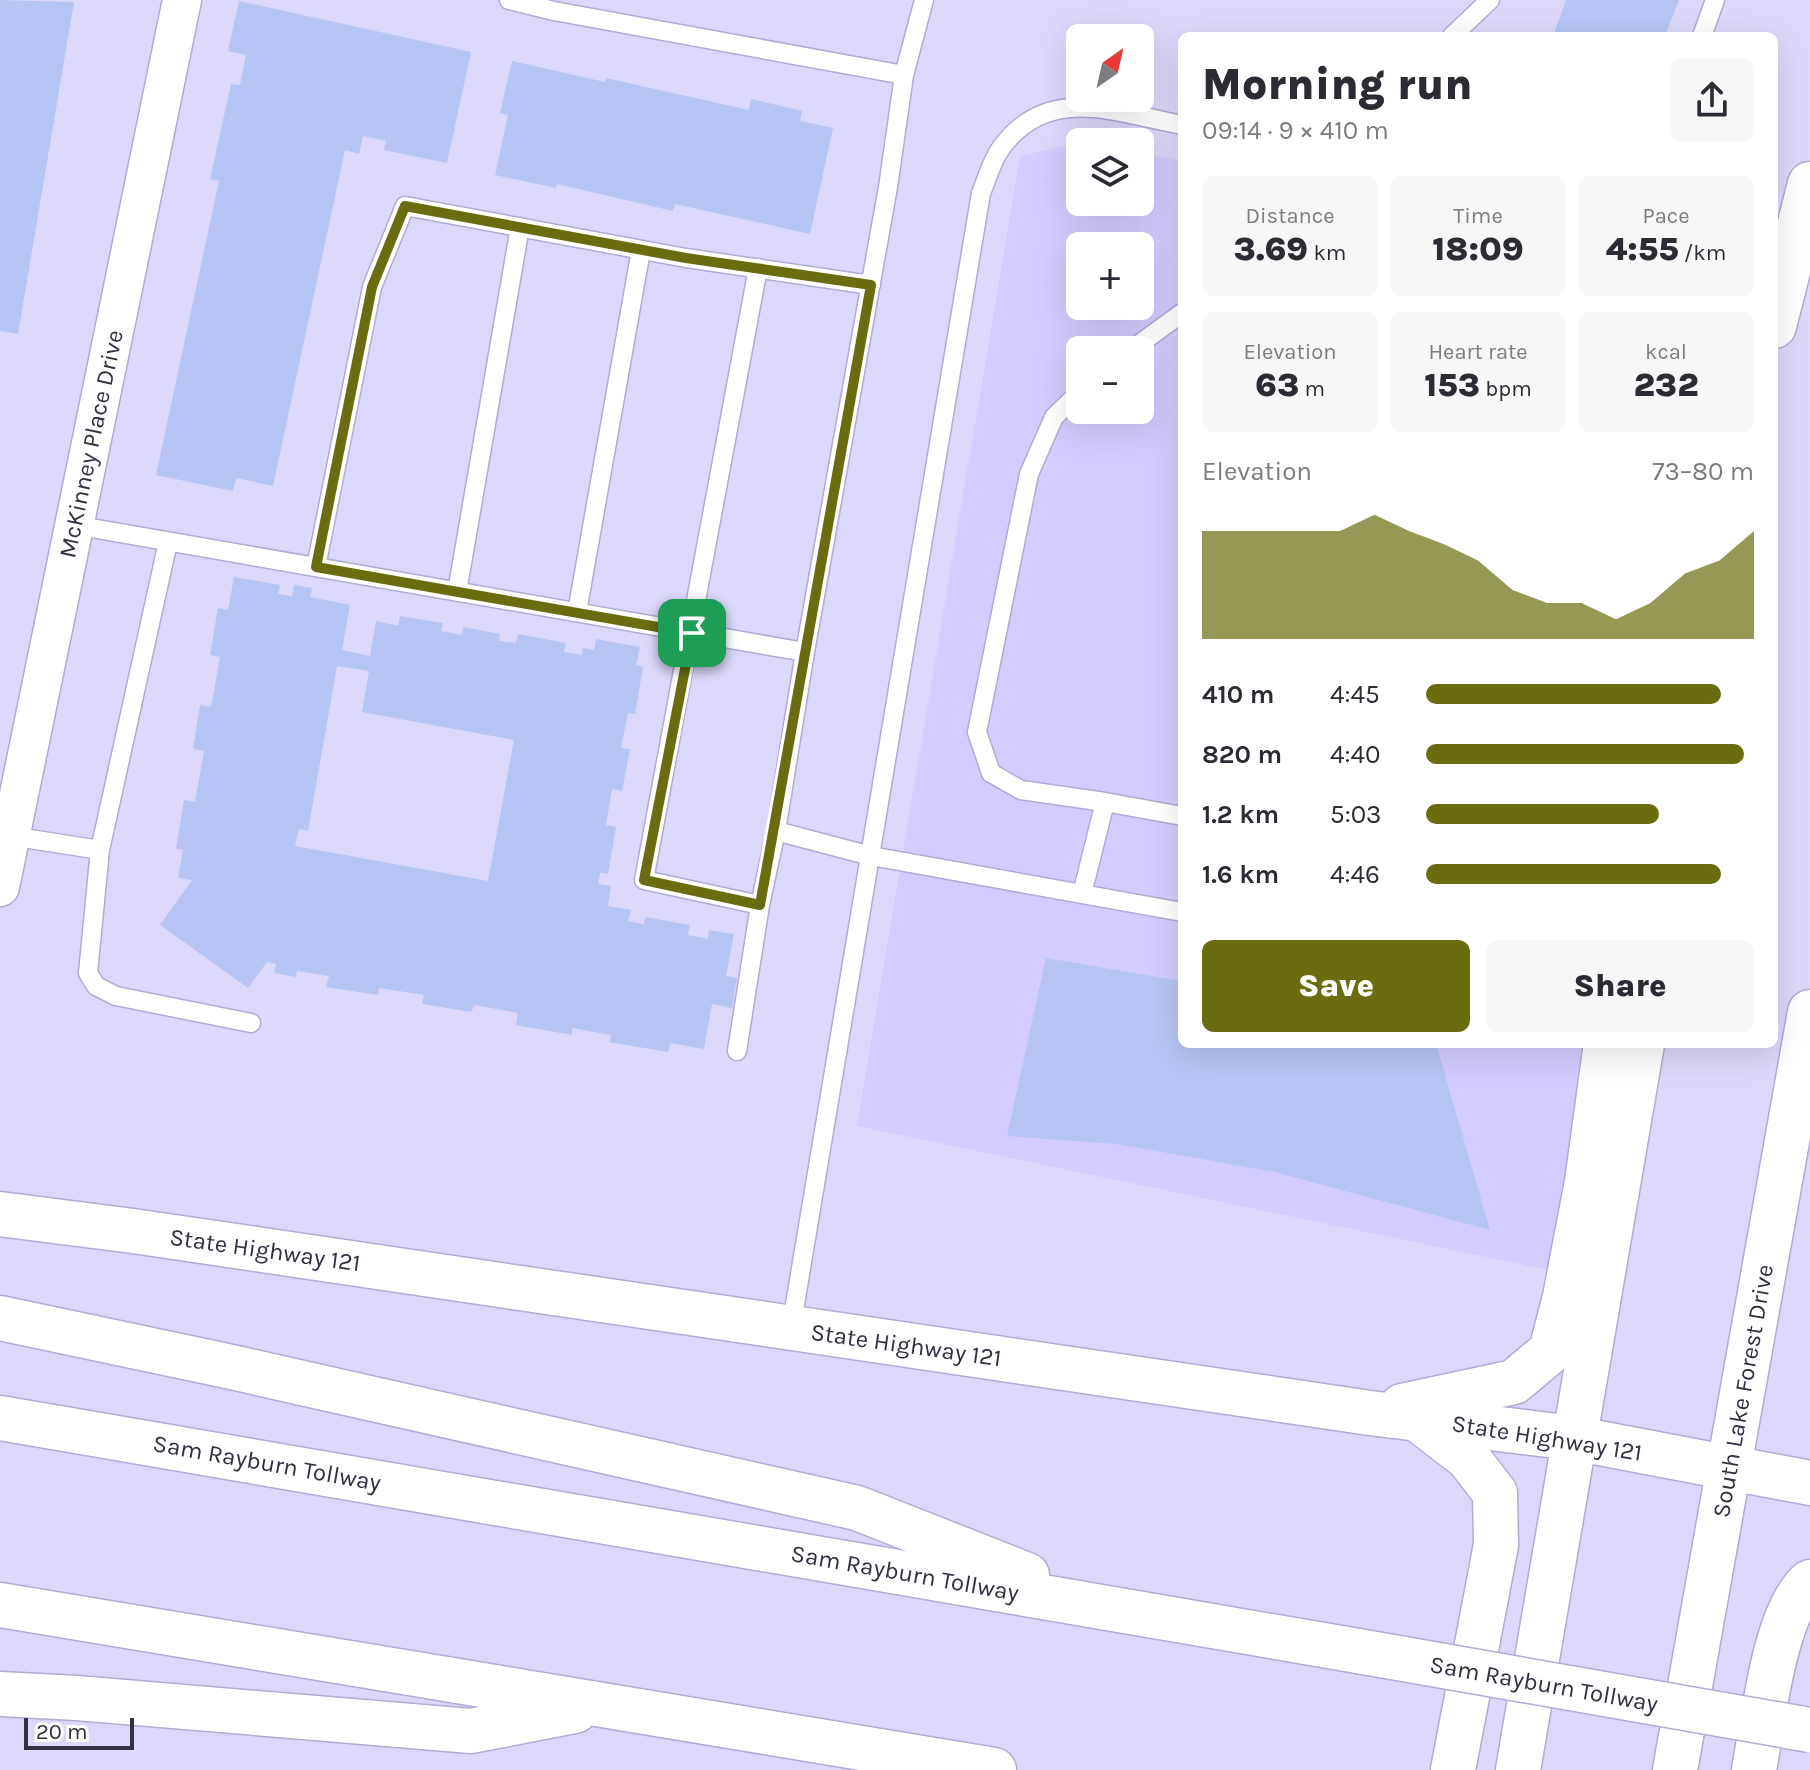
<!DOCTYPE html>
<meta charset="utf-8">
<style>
:root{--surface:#fff;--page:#f7f7f7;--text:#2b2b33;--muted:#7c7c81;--accent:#6a6d0f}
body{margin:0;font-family:Karla,sans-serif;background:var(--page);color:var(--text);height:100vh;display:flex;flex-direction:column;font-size:30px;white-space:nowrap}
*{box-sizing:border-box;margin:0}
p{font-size:26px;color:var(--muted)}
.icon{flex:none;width:44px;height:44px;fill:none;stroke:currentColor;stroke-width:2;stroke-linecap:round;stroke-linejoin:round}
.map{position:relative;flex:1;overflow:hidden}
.side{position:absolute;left:1178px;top:32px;width:600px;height:1016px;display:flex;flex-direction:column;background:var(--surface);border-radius:12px;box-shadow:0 8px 32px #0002}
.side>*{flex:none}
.needle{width:52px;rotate:34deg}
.tools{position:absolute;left:1066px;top:24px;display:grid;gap:16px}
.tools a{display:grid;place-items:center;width:88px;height:88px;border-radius:12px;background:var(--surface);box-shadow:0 8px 32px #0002;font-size:40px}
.scale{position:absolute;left:24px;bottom:20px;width:110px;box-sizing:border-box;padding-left:8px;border:4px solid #312f40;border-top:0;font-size:22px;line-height:28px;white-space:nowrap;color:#312f40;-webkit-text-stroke:6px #fefefe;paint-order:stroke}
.pin{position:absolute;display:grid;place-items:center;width:68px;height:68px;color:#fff;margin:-34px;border-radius:16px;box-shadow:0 4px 12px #0006}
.round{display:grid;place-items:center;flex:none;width:84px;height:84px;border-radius:12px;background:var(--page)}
.overview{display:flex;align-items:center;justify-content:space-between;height:136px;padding:0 24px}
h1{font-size:44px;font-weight:800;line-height:60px}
.stats{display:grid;grid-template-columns:repeat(3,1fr);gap:12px;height:136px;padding:8px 24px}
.stats div{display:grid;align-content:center;border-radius:12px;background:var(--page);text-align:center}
.stats b{font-size:34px;font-weight:800}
.stats small{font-size:22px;font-weight:400}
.stats p{font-size:22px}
.chart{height:224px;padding:16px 24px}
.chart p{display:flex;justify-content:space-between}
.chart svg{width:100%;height:144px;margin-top:8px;fill:var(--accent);opacity:.7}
.cta{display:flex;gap:16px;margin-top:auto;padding:16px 24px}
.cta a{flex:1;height:92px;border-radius:12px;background:var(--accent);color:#fff;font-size:32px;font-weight:800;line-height:92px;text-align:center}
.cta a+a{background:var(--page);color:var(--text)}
ul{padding:0 24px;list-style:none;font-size:26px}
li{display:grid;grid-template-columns:128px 96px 1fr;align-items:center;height:60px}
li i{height:20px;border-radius:10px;background:var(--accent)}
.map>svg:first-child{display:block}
</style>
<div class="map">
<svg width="1810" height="1770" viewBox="0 0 1810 1770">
<rect width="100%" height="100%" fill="#dcd8fb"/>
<path fill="#d3ccff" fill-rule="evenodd" d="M1077,143L1080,144V202H1140V154L1182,161V1044H1600L1558,1272L857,1126L1020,156ZM1080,246H1140V306H1080ZM1080,350H1140V410H1080Z"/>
<path fill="#b7c5f4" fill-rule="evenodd" d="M0,0L74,2L18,334L0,331Z
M1566,0H1679L1665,36H1553Z
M239,1L471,52L447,163L384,150L386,141L363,136L359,154L345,150L273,486L236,478L233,491L156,475L219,181L210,179L231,84L240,85L246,55L228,51Z
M512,61L605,82L606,78L749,110L751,99L802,111L800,121L833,128L810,234L675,204L673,211L557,184L556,188L495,175L508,115L500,113Z
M234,577L280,585L278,594L292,596L294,585L312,588L310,597L350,605L342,650L370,656L376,621L398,626L400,616L443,623L441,631L462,635L463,627L500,634L499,641L516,643L518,634L566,643L564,652L582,655L583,648L594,650L596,639L640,647L636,665L643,667L635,714L628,713L621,748L630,749L622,791L612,789L606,825L616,827L608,874L600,873L598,884L611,886L608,906L631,910L628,921L644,924L645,917L690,925L688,935L708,939L709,930L734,934L726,976L737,978L732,1008L712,1004L704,1049L670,1043L668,1052L609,1042L611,1035L572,1028V1035L516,1025L518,1013L475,1005L471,1012L422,1004L424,995L379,988L378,995L326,987L329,976L297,971L296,977L274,973L276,964L267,962L248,988L160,925L192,880L178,878L183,850L176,849L184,800L195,802L204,751L193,749L200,705L211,707L220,657L210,655L218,608L228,610ZM337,666L369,671L362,712L514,740L488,881L295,846L299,829L308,831Z
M1046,958L1182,981V1044H1436L1490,1230L1275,1172L1117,1144L1007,1136Z"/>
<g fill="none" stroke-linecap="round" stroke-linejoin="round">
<defs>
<path id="lane" d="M1452,36L1490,0
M1702,36L1715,0
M904,75L924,0
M758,268L644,880L760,905L776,831
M1131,350L1182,313
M1080,392L1054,417L1029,474L977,732L991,773L1021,790L1105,802
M74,525L805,652L888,187L904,75L554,11L509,0
M316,567L372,287L405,206L686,258L871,285
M457,592L520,227
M577,612L641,250
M805,652L776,831L871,856L1182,912
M11,836L100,850L168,542
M100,850L88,973L96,986L116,996L251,1023
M1082,894L1105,802L1182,816
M737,1051L760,905
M791,1328L981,193C987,179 992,160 1001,148C1048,83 1117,113 1182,125"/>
<path id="street" d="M0,887L182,0"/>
<path id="secondary" d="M1774,326L1810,184
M0,1214L133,1231L1370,1413L1573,1438L1810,1483
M1402,1406L1514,1382L1551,1351L1565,1297L1587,1182L1605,1051L1611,1044
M1420,1421L1468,1458L1495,1493L1496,1545L1453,1770
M1518,1770L1642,1044
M1675,1770L1810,1012
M1754,1770C1763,1723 1774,1612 1810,1582"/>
<path id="highway" d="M0,1318L227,1366L857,1508L1027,1575
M0,1418L1358,1651
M0,1605L994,1770
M0,1694L77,1698L471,1731L575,1711"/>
</defs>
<use href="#lane" stroke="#b1abd5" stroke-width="21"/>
<use href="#street" stroke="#b1abd5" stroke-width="41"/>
<use href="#secondary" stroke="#b1abd5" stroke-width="47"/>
<use href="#highway" stroke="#b1abd5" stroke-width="47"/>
<use href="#lane" stroke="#fff" stroke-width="18"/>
<use href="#street" stroke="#fff" stroke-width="38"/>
<use href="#secondary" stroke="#fff" stroke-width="44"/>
<use href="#highway" stroke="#fff" stroke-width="44"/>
<defs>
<path id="highway-bridge" d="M1358,1651L1810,1730"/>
</defs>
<use href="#highway-bridge" stroke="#b1abd5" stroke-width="47" stroke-linecap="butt"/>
<use href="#highway-bridge" stroke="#fff" stroke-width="44"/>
</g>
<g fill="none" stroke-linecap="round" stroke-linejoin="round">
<defs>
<path id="route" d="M405,206L686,258L871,285L760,905L644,880L692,633L316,567L372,287Z"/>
</defs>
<use href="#route" stroke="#fff" stroke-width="16"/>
<use href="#route" stroke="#6a6d0f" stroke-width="10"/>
</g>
<g text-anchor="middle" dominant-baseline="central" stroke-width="6" stroke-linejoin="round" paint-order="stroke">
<g font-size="24" fill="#312f40" stroke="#fefefe">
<text transform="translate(91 444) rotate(-78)">McKinney Place Drive</text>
<text transform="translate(265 1250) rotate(8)">State Highway 121</text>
<text transform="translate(906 1345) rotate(8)">State Highway 121</text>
<text transform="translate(1743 1391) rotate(-80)">South Lake Forest Drive</text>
<text transform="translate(1547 1438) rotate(9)">State Highway 121</text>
<text transform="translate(267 1463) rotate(10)">Sam Rayburn Tollway</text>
<text transform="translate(905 1573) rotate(10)">Sam Rayburn Tollway</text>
<text transform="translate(1544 1684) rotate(10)">Sam Rayburn Tollway</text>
</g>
</g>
</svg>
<div class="tools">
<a><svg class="needle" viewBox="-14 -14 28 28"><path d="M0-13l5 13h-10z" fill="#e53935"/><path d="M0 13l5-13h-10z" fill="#7c7c81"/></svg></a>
<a><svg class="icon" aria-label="layers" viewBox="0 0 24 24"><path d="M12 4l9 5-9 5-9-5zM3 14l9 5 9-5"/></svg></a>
<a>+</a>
<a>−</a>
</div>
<div class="scale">20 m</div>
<div class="pin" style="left:692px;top:633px;background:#1e9e55"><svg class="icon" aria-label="arrive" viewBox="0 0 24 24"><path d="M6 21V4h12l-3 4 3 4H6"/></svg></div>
<section class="side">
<div class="overview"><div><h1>Morning run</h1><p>09:14 · 9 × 410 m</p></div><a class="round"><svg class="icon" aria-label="share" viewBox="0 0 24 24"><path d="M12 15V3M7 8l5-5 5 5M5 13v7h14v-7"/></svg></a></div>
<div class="stats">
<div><p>Distance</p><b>3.69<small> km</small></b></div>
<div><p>Time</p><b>18:09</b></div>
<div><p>Pace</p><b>4:55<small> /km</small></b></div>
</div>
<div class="stats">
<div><p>Elevation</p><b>63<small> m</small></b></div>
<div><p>Heart rate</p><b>153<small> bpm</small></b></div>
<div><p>kcal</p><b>232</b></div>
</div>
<div class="chart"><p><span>Elevation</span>73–80 m</p>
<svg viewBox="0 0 160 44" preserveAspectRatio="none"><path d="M0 44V11L10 11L20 11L30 11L40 11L50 6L60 11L70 15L80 20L90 29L100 33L110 33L120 38L130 33L140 24L150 20L160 11V44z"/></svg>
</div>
<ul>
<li><b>410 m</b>4:45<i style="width:90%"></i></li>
<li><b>820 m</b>4:40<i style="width:97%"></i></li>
<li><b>1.2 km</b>5:03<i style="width:71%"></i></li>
<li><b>1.6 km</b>4:46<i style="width:90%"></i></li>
</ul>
<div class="cta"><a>Save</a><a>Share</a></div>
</section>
</div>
